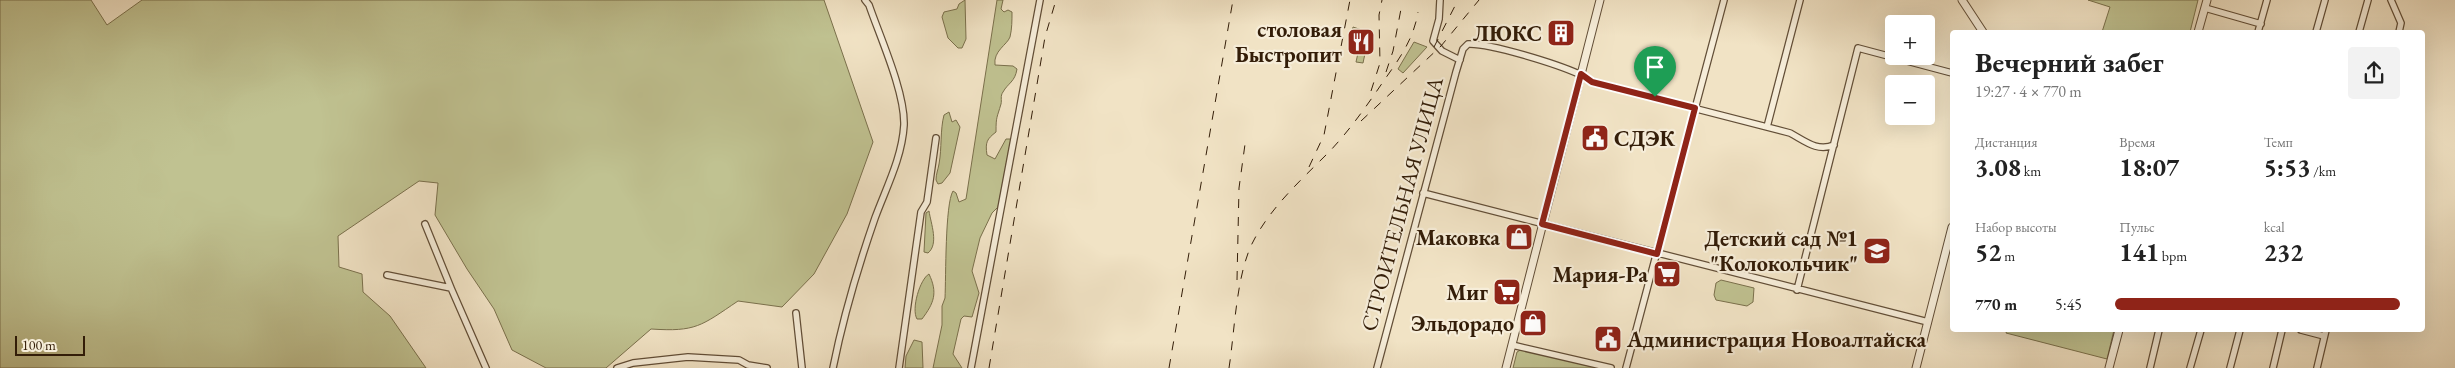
<!DOCTYPE html>
<html lang="ru">
<meta charset="utf-8">
<style>
:root{--surface:#fff;--page:#f2f2f2;--text:#222;--muted:#767676;--accent:#8f2418}
body{margin:0;font-family:"EB Garamond",serif;background:var(--page);color:var(--text);height:100vh;display:flex;flex-direction:column;font-size:19px;white-space:nowrap}
*{box-sizing:border-box;margin:0}
p{font-size:16px;color:var(--muted)}
.icon{flex:none;width:28px;height:28px;fill:none;stroke:currentColor;stroke-width:2;stroke-linecap:round;stroke-linejoin:round}
.map{position:relative;flex:1;overflow:hidden}
.side{position:absolute;left:1950px;top:30px;width:475px;height:302px;display:flex;flex-direction:column;background:var(--surface);border-radius:5px;box-shadow:0 5px 20px #0002}
.side>*{flex:none}
.tools{position:absolute;left:1885px;top:15px;display:grid;gap:10px}
.tools a{display:grid;place-items:center;width:50px;height:50px;border-radius:5px;background:var(--surface);box-shadow:0 5px 20px #0002;font-size:25px}
.scale{position:absolute;left:15px;bottom:12px;width:70px;box-sizing:border-box;padding-left:5px;border:2px solid #331d08;border-top:0;font-size:14px;line-height:18px;white-space:nowrap;color:#331d08;-webkit-text-stroke:4px #f6edd9;paint-order:stroke}
.pin{position:absolute;display:grid;place-items:center;width:42px;height:42px;color:#fff;margin:-51px -21px;border-radius:50% 50% 50% 0;rotate:-45deg;box-shadow:0 0 5px #0007}
.pin .icon{rotate:45deg}
.round{display:grid;place-items:center;flex:none;width:52px;height:52px;border-radius:5px;background:var(--page)}
.overview{display:flex;align-items:center;justify-content:space-between;height:85px;padding:0 25px}
h1{font-size:28px;font-weight:700;line-height:38px}
.metrics{display:grid;grid-template-columns:repeat(3,1fr);gap:8px;height:85px;padding:5px 25px}
.metrics div{display:grid;align-content:center}
.metrics b{font-size:25px;font-weight:700}
.metrics small{font-size:14px;font-weight:400}
.metrics p{font-size:14px}
ul{padding:0 25px;list-style:none;font-size:16px}
li{display:grid;grid-template-columns:80px 60px 1fr;align-items:center;height:38px}
li i{height:12px;border-radius:6px;background:var(--accent)}
.map>svg:first-child{display:block}
</style>
<div class="map">
<svg width="2455" height="368" viewBox="0 0 2455 368">
<rect width="100%" height="100%" fill="#f1e3c5"/>
<filter id="stains"><feTurbulence type="fractalNoise" baseFrequency=".004" numOctaves="4"/><feColorMatrix values="0 0 0 0 .2 0 0 0 0 .09 0 0 0 0 .02 0 0 0 .5 -.17"/></filter>
<radialGradient id="worn" r=".72"><stop offset=".6" stop-color="#630" stop-opacity="0"/><stop offset="1" stop-color="#630" stop-opacity=".3"/></radialGradient>
<path fill="#c0c291" stroke="#7a704c" d="M0,0H91L107,25L142,0H824L873,142L847,214L814,274L782,307L738,301C701,326 696,332 651,329L606,368H546L512,350L494,309L467,269L435,215L438,183L419,181L338,236L339,267L362,274L363,292L390,316L426,368H0Z
M965,0L966,39L962,48H958L948,38L942,17L944,12L957,9L959,4Z
M997,0H1003L1001,9L1004,12L1008,10L1012,12C1012,20 1012,29 1010,37C1007,45 993,51 995,65L1013,66L1017,69C1015,82 1008,83 1003,92C1000,96 1002,100 1001,104C997,118 996,116 996,132C987,139 985,142 987,155L995,159L1006,139H1011L998,207L992,213L980,238L972,271L979,293L972,317L964,316L961,319L953,354L962,368H933L942,325V306L945,298C946,277 945,204 953,191L956,193L959,202L966,199Z
M2088,0H2198L2190,32H2102L2110,7Z
M1353,27L1365,31L1369,35L1363,63L1356,62L1362,35L1352,33Z
M1414,42L1427,47L1403,73L1398,69Z
M949,112L952,122L956,120L960,127L950,173L942,183L938,184L936,180C936,174 938,170 939,164C942,148 940,130 944,115Z
M929,211C931,224 939,244 928,253L924,252L926,213Z
M929,274C938,293 934,303 922,319H917C911,309 920,279 929,274Z
M1721,280L1754,288L1753,302L1747,306L1716,300L1714,295L1716,283Z
M2007,330H2114L2107,359L2006,333Z
M914,340L922,342L923,368H905L906,356Z
M1522,349L1597,368H1513L1517,352Z"/>
<g fill="none" stroke-linecap="round" stroke-linejoin="round">
<defs>
<path id="minor" d="M1440,0L1439,19L1433,41L1442,51L1460,60
M2391,0L2401,23L2399,32
M2205,8L2261,24
M2258,32L2267,0
M2316,32L2325,0
M2359,32L2368,0
M1767,127L1800,0
M1423,193L1928,322
M425,224L451,288
M387,275L451,288L486,368
M1797,290L1858,48L1952,73
M796,313L802,368
M2301,330L2324,336
M1512,345L1611,368
M617,368L633,363L688,357L739,360L748,365L767,368
M833,368C843,318 858,267 875,218C886,188 902,158 904,125C905,92 880,37 869,5L865,0
M899,368L921,212L927,202L936,138
M971,368L1040,0
M1377,368L1456,72L1463,49L1468,44C1490,43 1557,64 1579,74C1584,76 1587,80 1592,82L1790,133C1805,141 1817,152 1834,145
M1626,368L1724,0
M2150,368L2159,330
M2190,368L2201,330
M2230,368L2240,330
M2273,368L2282,330
M2317,368L2326,330"/>
<path id="tertiary" d="M1962,0L1983,32
M2198,32L2207,0
M1506,368L1600,0
M1916,368L1952,227
M2109,368L2119,330"/>
</defs>
<use href="#minor" stroke="#624e37" stroke-width="8"/>
<use href="#tertiary" stroke="#624e37" stroke-width="9"/>
<use href="#minor" stroke="#f6edd9" stroke-width="5.5"/>
<use href="#tertiary" stroke="#f6edd9" stroke-width="7"/>
<path stroke="#331d08" stroke-width="1" stroke-dasharray="9 9" stroke-linecap="butt" d="M1434,47L1458,0
M1386,72L1393,51L1401,9
M1371,91L1380,63L1379,15L1382,0
M1361,121L1441,46L1479,0
M1309,167L1324,135L1350,0
M1237,280L1239,188L1246,137
M989,368L1045,37L1056,0
M1169,368L1233,0
M1229,368C1235,330 1236,271 1255,238C1273,205 1303,178 1329,152C1350,130 1368,104 1385,79C1400,58 1414,38 1418,12"/>
</g>
<g fill="none" stroke-linecap="round" stroke-linejoin="round">
<defs>
<path id="route" d="M1581,74L1592,82L1695,108L1657,254L1542,224Z"/>
</defs>
<use href="#route" stroke="#fff" stroke-width="10"/>
<use href="#route" stroke="#8f2418" stroke-width="6"/>
</g>
<defs>
<symbol id="building-square" viewBox="-11 -11 22 22"><rect x="-9" y="-9" width="18" height="18" rx="4" fill="#8f2418" stroke="#f6edd9"/><path d="M-4-6H4V6H1V3H-1V6H-4ZM-2.5-4.3h1.7v1.8h-1.7ZM.8-4.3h1.7v1.8H.8ZM-2.5-1h1.7V.8h-1.7ZM.8-1h1.7V.8H.8Z" fill="#fff"/></symbol>
<symbol id="restaurant-square" viewBox="-11 -11 22 22"><rect x="-9" y="-9" width="18" height="18" rx="4" fill="#8f2418" stroke="#f6edd9"/><path d="M-5-6h1v4h1v-4h1v4h1v-4h1v5L-1.5 .5V6h-2V.5L-5-1ZM5-6V6H3V1.5H1.5Q1.5-4 5-6Z" fill="#fff"/></symbol>
<symbol id="civic-square" viewBox="-11 -11 22 22"><rect x="-9" y="-9" width="18" height="18" rx="4" fill="#8f2418" stroke="#f6edd9"/><path d="M-.6-6.5H3V-4.5H.6V-3L4-1V1h2V6H-6V1h2V-1L-.6-3ZM-1.2 2.5V6h2.4V2.5Z" fill="#fff"/></symbol>
<symbol id="shop-square" viewBox="-11 -11 22 22"><rect x="-9" y="-9" width="18" height="18" rx="4" fill="#8f2418" stroke="#f6edd9"/><path d="M-5-2.5h2.3a2.7 3.5 0 0 1 5.4 0H5L5.5 6h-11ZM-1.5-2.5h3a1.5 2.3 0 0 0-3 0Z" fill="#fff"/></symbol>
<symbol id="school-square" viewBox="-11 -11 22 22"><rect x="-9" y="-9" width="18" height="18" rx="4" fill="#8f2418" stroke="#f6edd9"/><path d="M0-5L7-2L0 1L-7-2ZM-4 1L0 2.5L4 1V4Q0 6-4 4Z" fill="#fff"/></symbol>
<symbol id="supermarket-square" viewBox="-11 -11 22 22"><rect x="-9" y="-9" width="18" height="18" rx="4" fill="#8f2418" stroke="#f6edd9"/><path d="M-6-5.5h2.5l.6 2H6L4.5 2H-2.5L-4.4-4H-6ZM-1.5 3.2a1.3 1.3 0 1 0 .1 0ZM3 3.2a1.3 1.3 0 1 0 .1 0Z" fill="#fff"/></symbol>
</defs>
<g fill-rule="evenodd">
<use href="#building-square" x="1545" y="17" width="32" height="32"/>
<use href="#restaurant-square" x="1345" y="26" width="32" height="32"/>
<use href="#civic-square" x="1579" y="122" width="32" height="32"/>
<use href="#shop-square" x="1503" y="221" width="32" height="32"/>
<use href="#school-square" x="1861" y="235" width="32" height="32"/>
<use href="#supermarket-square" x="1651" y="258" width="32" height="32"/>
<use href="#supermarket-square" x="1491" y="276" width="32" height="32"/>
<use href="#shop-square" x="1517" y="307" width="32" height="32"/>
<use href="#civic-square" x="1592" y="323" width="32" height="32"/>
</g>
<g text-anchor="middle" dominant-baseline="central" stroke-width="4.5" stroke-linejoin="round" paint-order="stroke">
<g font-size="22" font-weight="bold" fill="#331d08" stroke="#f6edd9" text-anchor="end">
<text x="1342" y="29">столовая<tspan x="1342" dy="25">Быстропит</tspan></text>
<text x="1542" y="33">ЛЮКС</text>
<text x="1614" y="138" text-anchor="start">СДЭК</text>
<text x="1500" y="237">Маковка</text>
<text x="1858" y="238">Детский сад №1<tspan x="1858" dy="25">"Колокольчик"</tspan></text>
<text x="1648" y="274">Мария-Ра</text>
<text x="1488" y="292">Миг</text>
<text x="1514" y="323">Эльдорадо</text>
<text x="1627" y="339" text-anchor="start">Администрация Новоалтайска</text>
</g>
<g font-size="22" fill="#331d08" stroke="#f6edd9">
<text transform="translate(1402 204) rotate(-75)">СТРОИТЕЛЬНАЯ УЛИЦА</text>
</g>
</g>
<rect width="100%" height="100%" filter="url(#stains)"/>
<rect width="100%" height="100%" fill="url(#worn)"/>
</svg>
<div class="tools">
<a>+</a>
<a>−</a>
</div>
<div class="scale">100 m</div>
<div class="pin" style="left:1655px;top:97px;background:#1e9e55"><svg class="icon" aria-label="arrive" viewBox="0 0 24 24"><path d="M6 21V4h12l-3 4 3 4H6"/></svg></div>
<section class="side">
<div class="overview"><div><h1>Вечерний забег</h1><p>19:27 · 4 × 770 m</p></div><a class="round"><svg class="icon" aria-label="share" viewBox="0 0 24 24"><path d="M12 15V3M7 8l5-5 5 5M5 13v7h14v-7"/></svg></a></div>
<div class="metrics">
<div><p>Дистанция</p><b>3.08<small> km</small></b></div>
<div><p>Время</p><b>18:07</b></div>
<div><p>Темп</p><b>5:53<small> /km</small></b></div>
</div>
<div class="metrics">
<div><p>Набор высоты</p><b>52<small> m</small></b></div>
<div><p>Пульс</p><b>141<small> bpm</small></b></div>
<div><p>kcal</p><b>232</b></div>
</div>
<ul>
<li><b>770 m</b>5:45<i style="width:100%"></i></li>
</ul>
</section>
</div>
